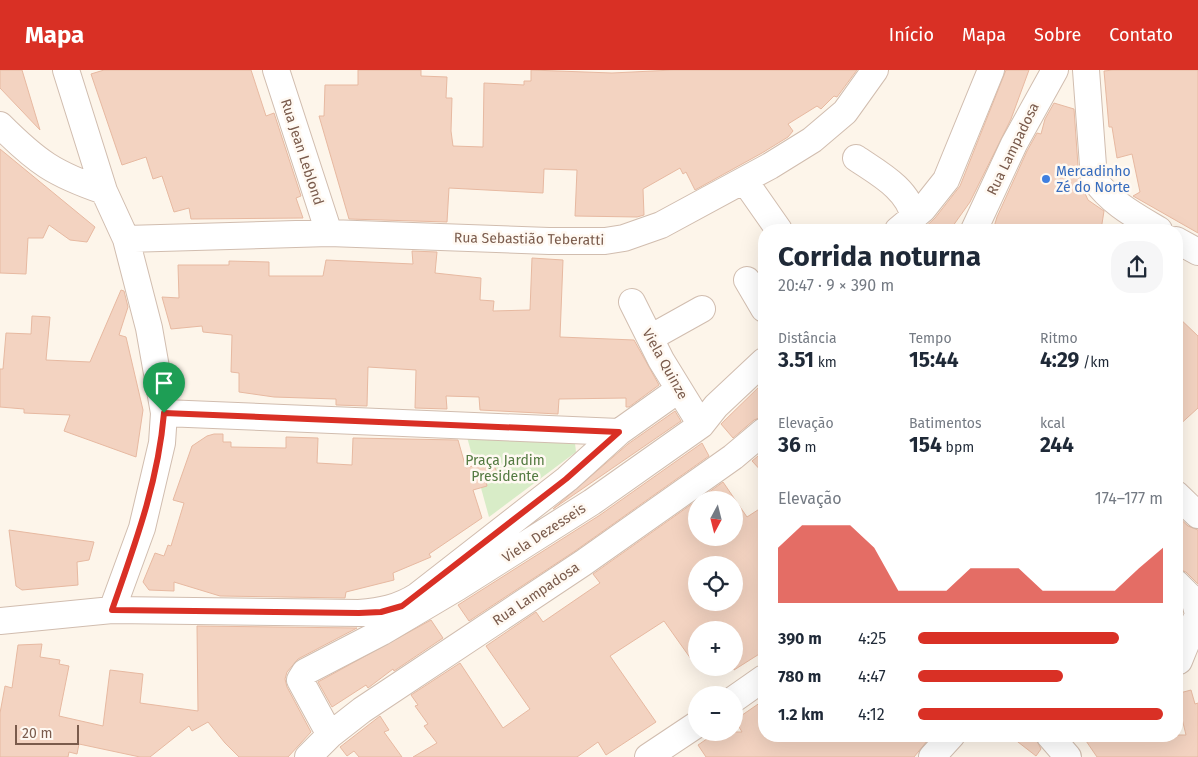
<!DOCTYPE html>
<html lang="pt">
<meta charset="utf-8">
<style>
:root{--surface:#fff;--page:#f6f6f7;--text:#1f2937;--muted:#747a83;--accent:#d93025}
body{margin:0;font-family:"Fira Sans",sans-serif;background:var(--page);color:var(--text);height:100vh;display:flex;flex-direction:column;font-size:19px;white-space:nowrap}
*{box-sizing:border-box;margin:0}
p{font-size:16px;color:var(--muted)}
.icon{flex:none;width:28px;height:28px;fill:none;stroke:currentColor;stroke-width:2;stroke-linecap:round;stroke-linejoin:round}
.map{position:relative;flex:1;overflow:hidden}
.drawer{position:absolute;left:758px;top:154px;width:425px;height:518px;display:flex;flex-direction:column;background:var(--surface);border-radius:20px;box-shadow:0 5px 20px #0002}
.drawer>*{flex:none}
.needle{width:32px;rotate:187deg}
.tools{position:absolute;left:688px;top:421px;display:grid;gap:10px}
.tools a{display:grid;place-items:center;width:55px;height:55px;border-radius:50%;background:var(--surface);box-shadow:0 5px 20px #0002;font-size:25px}
.scale{position:absolute;left:15px;bottom:12px;width:64px;box-sizing:border-box;padding-left:5px;border:2px solid #7a5b4c;border-top:0;font-size:14px;line-height:18px;white-space:nowrap;color:#7a5b4c;-webkit-text-stroke:4px #fff9f2;paint-order:stroke}
.pin{position:absolute;display:grid;place-items:center;width:42px;height:42px;color:#fff;margin:-51px -21px;border-radius:50% 50% 50% 0;rotate:-45deg;box-shadow:0 0 5px #0007}
.pin .icon{rotate:45deg}
.round{display:grid;place-items:center;flex:none;width:52px;height:52px;border-radius:20px;background:var(--page)}
.overview{display:flex;align-items:center;justify-content:space-between;height:85px;padding:0 20px}
h1{font-size:28px;font-weight:700;line-height:38px}
.metrics{display:grid;grid-template-columns:repeat(3,1fr);gap:8px;height:85px;padding:5px 20px}
.metrics div{display:grid;align-content:center}
.metrics b{font-size:21px;font-weight:700}
.metrics small{font-size:14px;font-weight:400}
.metrics p{font-size:14px}
.chart{height:140px;padding:10px 20px}
.chart p{display:flex;justify-content:space-between}
.chart svg{width:100%;height:90px;margin-top:5px;fill:var(--accent);opacity:.7}
ul{padding:0 20px;list-style:none;font-size:16px}
li{display:grid;grid-template-columns:80px 60px 1fr;align-items:center;height:38px}
li i{height:12px;border-radius:6px;background:var(--accent)}
header{display:flex;align-items:center;gap:30px;box-sizing:border-box;height:70px;padding:0 25px;background:var(--accent);color:#fff}
header strong{font-size:24px}
nav{display:flex;gap:28px;margin-inline-start:auto;font-size:18px}
.map>svg:first-child{display:block}
</style>
<header>
<strong>Mapa</strong>
<nav><a>Início</a><a>Mapa</a><a>Sobre</a><a>Contato</a></nav>
</header>
<div class="map">
<svg width="1198" height="687" viewBox="0 0 1198 687">
<rect width="100%" height="100%" fill="#fdf5ea"/>
<path fill="#d8ecc7" d="M467,367L575,373L576,382L489,447Z"/>
<path fill="#f3d3c1" stroke="#e7b9a1" fill-rule="evenodd" d="M0,0H22L40,60L0,18Z
M104,0H251L266,46L274,43L301,126L296,128L303,148L191,149L189,138L174,142L162,106L153,109L146,87L122,95L91,4Z
M358,0H421V6L447,7L446,28H452L451,61L453,76L483,77L484,13L524,15V11H531V0L612,3L673,0H857L837,27L834,26L821,39L817,36L788,54L793,61L788,67L762,83L695,120L686,102L683,104L680,98L643,119L644,145L637,147L575,146L577,100L544,99L543,123L449,118L447,152L349,149L319,46H324L325,15H358Z
M1006,0H1029L1011,49L970,132L950,160H922L935,148L960,116Z
M1113,0H1198V163L1133,126L1140,122L1132,84L1117,88L1112,57H1109L1104,1Z
M1054,33L1074,39L1079,110L1088,130L1104,141L1101,160H993L997,147L1027,81L1037,63L1041,64L1045,49Z
M0,79L95,157L87,172L70,170L49,155L43,168H28L26,204L0,203Z
M412,181L437,182L435,203L481,208L480,230L494,231L493,241L530,240L532,188L563,190L560,267L634,270L659,315L629,337H626V328L559,329L558,344L480,340L479,327L446,326L447,339L415,338L416,300L368,297L367,336L336,335V329L274,327L239,322V303L231,302L232,265L203,262L202,256L171,259L162,227L179,228L178,195H229V191L269,192V206H323L326,190L413,194Z
M121,220L124,221L128,237L119,265L126,267L143,340L136,387L64,361L70,345L24,343V339L0,337V299H3L6,263L31,264L32,246L50,247L46,290L90,292Z
M1176,245L1198,266V338L1176,358Z
M764,312V346L754,350L733,368L721,354Z
M675,341L681,351L553,439L628,374Z
M214,364H223V372H231V377L286,378V367L318,368L317,393L352,395L353,368L458,370L466,398L493,390L498,408L486,412L487,416L473,420L482,448L429,484L431,487L393,503L394,510L346,522L345,528L220,526L174,512V521L149,520L143,512L155,483L164,486L168,475L171,476L184,433L173,430L192,376L207,366Z
M702,373L709,386L575,481L469,551L458,535L600,445Z
M764,381V404L752,391Z
M723,412L747,447L764,436V581L734,600V560H696V596L664,551L610,586L656,652L606,685L598,672L577,687H413L437,673L424,656L428,654L415,636L418,635L411,625L460,593L503,658L530,639L486,576L536,542L543,552L600,513L593,504L696,431V468H734V430H698ZM696,495H734V532H696Z
M1176,445L1188,456L1198,460V514L1186,502L1176,498Z
M9,460L94,472L89,490L77,492L78,515L22,520L16,516Z
M431,550L443,568L394,601L393,599L368,618L366,615L332,637L318,612Z
M197,556L357,558L298,589L287,602L285,609L287,617L311,662L288,687H239L225,673L208,652L192,661L189,656L150,687H140L79,674L77,684L69,682L68,687H0V643L5,616L12,618L18,575L42,574L40,587L60,590L59,594L69,596L59,646L103,656L110,600L143,604L140,633L198,641Z
M1191,620L1195,634L1198,633V687H1097L1082,665H1186L1176,624Z
M764,630V665H932L914,687H706L698,675L717,662H742L735,650Z
M380,646L389,660L384,662L402,687H359L354,681L347,686L340,677Z
M1009,665H1034L1041,679L1036,686Z"/>
<g fill="none" stroke-linecap="round" stroke-linejoin="round">
<defs>
<path id="minor" d="M66,0L104,121L126,169L149,258L164,343L162,373L142,458L112,540
M276,0L329,163
M1086,0L1094,109C1111,133 1134,145 1159,160
M0,55C37,92 54,104 104,121
M856,88C878,103 909,119 914,148
M744,110L779,160
M898,160L923,139L946,110L991,0
M974,160L1014,74L1055,0
M126,169L329,163L549,171H605L624,168L661,155L770,96L812,70L845,42L875,0
M1176,170L1198,182
M747,210L764,239
M632,232L661,290L701,355
M650,268L702,239
M164,343L619,362
M1176,424L1198,445
M1176,513L1195,532L1198,544L1179,591
M0,551L112,540L359,543C381,541 398,538 417,526L567,409L619,362L678,320
M734,629L764,608
M330,665L300,610L305,602L382,562L458,517L592,432L701,355L716,336L764,291
M1049,665L1068,687
M308,687L330,665L362,640L583,493L733,387L764,361
M648,687L696,655
M932,687L952,665"/>
</defs>
<use href="#minor" stroke="#d1bdaf" stroke-width="28"/>
<use href="#minor" stroke="#fff" stroke-width="26"/>
</g>
<g fill="none" stroke-linecap="round" stroke-linejoin="round">
<defs>
<path id="route" d="M164,343L619,362L566,409L402,536L381,542L359,543L112,540C135,474 158,413 164,343Z"/>
</defs>
<use href="#route" stroke="#fff" stroke-width="10"/>
<use href="#route" stroke="#d93025" stroke-width="6"/>
</g>
<circle fill="#3f7fe0" stroke="#fff9f2" stroke-width="2" cx="1046" cy="109" r="5"/>
<g text-anchor="middle" dominant-baseline="central" stroke-width="5" stroke-linejoin="round" paint-order="stroke">
<g font-size="14" fill="#7a5b4c" stroke="#fff9f2">
<text transform="translate(1013 79) rotate(-64)">Rua Lampadosa</text>
<text transform="translate(302 82) rotate(72)">Rua Jean Leblond</text>
<text transform="translate(529 169) rotate(1)">Rua Sebastião Teberatti</text>
<text transform="translate(665 294) rotate(61)">Viela Quinze</text>
<text transform="translate(544 463) rotate(-33)">Viela Dezesseis</text>
<text transform="translate(536 524) rotate(-34)">Rua Lampadosa</text>
</g>
<g font-size="14" fill="#366cbe" stroke="#fff9f2" text-anchor="start">
<text x="1056" y="101">Mercadinho<tspan x="1056" dy="16">Zé do Norte</tspan></text>
</g>
<g font-size="14" fill="#537a41" stroke="#fff9f2">
<text x="505" y="390">Praça Jardim<tspan x="505" dy="16">Presidente</tspan></text>
</g>
</g>
</svg>
<div class="tools">
<a><svg class="needle" viewBox="-14 -14 28 28"><path d="M0-13l5 13h-10z" fill="#e53935"/><path d="M0 13l5-13h-10z" fill="#747a83"/></svg></a>
<a><svg class="icon" aria-label="locate" viewBox="0 0 24 24"><circle cx="12" cy="12" r="6"/><path d="M12 2v4M12 18v4M2 12h4M18 12h4"/></svg></a>
<a>+</a>
<a>−</a>
</div>
<div class="scale">20 m</div>
<div class="pin" style="left:164px;top:343px;background:#1e9e55"><svg class="icon" aria-label="arrive" viewBox="0 0 24 24"><path d="M6 21V4h12l-3 4 3 4H6"/></svg></div>
<section class="drawer">
<div class="overview"><div><h1>Corrida noturna</h1><p>20:47 · 9 × 390 m</p></div><a class="round"><svg class="icon" aria-label="share" viewBox="0 0 24 24"><path d="M12 15V3M7 8l5-5 5 5M5 13v7h14v-7"/></svg></a></div>
<div class="metrics">
<div><p>Distância</p><b>3.51<small> km</small></b></div>
<div><p>Tempo</p><b>15:44</b></div>
<div><p>Ritmo</p><b>4:29<small> /km</small></b></div>
</div>
<div class="metrics">
<div><p>Elevação</p><b>36<small> m</small></b></div>
<div><p>Batimentos</p><b>154<small> bpm</small></b></div>
<div><p>kcal</p><b>244</b></div>
</div>
<div class="chart"><p><span>Elevação</span>174–177 m</p>
<svg viewBox="0 0 160 44" preserveAspectRatio="none"><path d="M0 44V17L10 6L20 6L30 6L40 17L50 38L60 38L70 38L80 27L90 27L100 27L110 38L120 38L130 38L140 38L150 27L160 17V44z"/></svg>
</div>
<ul>
<li><b>390 m</b>4:25<i style="width:82%"></i></li>
<li><b>780 m</b>4:47<i style="width:59%"></i></li>
<li><b>1.2 km</b>4:12<i style="width:100%"></i></li>
</ul>
</section>
</div>
